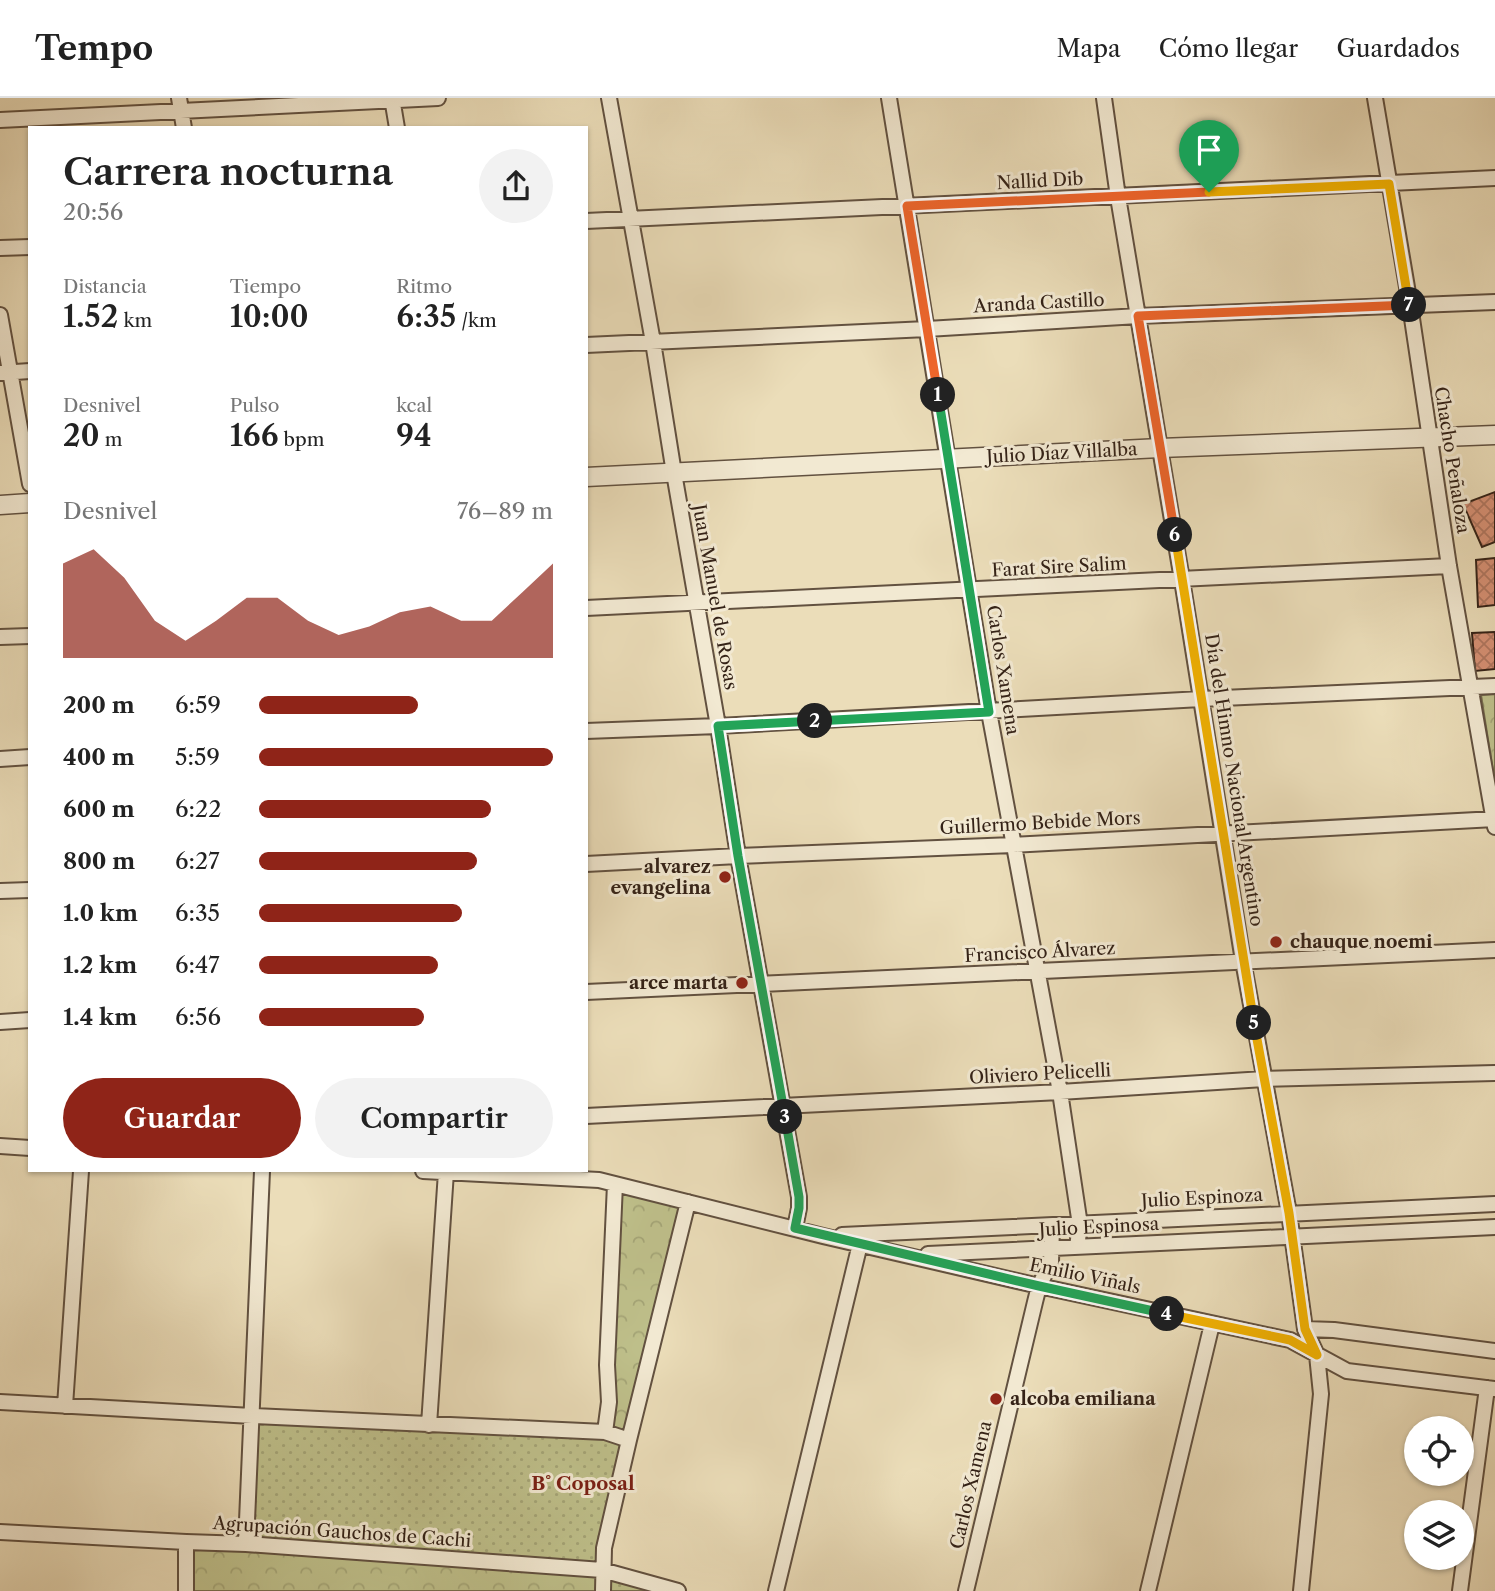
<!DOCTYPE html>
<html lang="es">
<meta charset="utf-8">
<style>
:root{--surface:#fff;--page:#f2f2f2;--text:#222;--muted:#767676;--line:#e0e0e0;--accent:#8f2418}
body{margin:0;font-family:"Libre Caslon Text",serif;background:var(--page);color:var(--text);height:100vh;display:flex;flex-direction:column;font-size:26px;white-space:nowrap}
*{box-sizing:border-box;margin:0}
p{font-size:23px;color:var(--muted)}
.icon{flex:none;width:38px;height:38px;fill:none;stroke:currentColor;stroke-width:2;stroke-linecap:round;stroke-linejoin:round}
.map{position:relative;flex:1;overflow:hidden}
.sheet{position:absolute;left:28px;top:28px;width:560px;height:1046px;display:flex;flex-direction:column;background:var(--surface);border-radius:0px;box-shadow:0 2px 5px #0004}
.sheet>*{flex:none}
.controls{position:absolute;left:1404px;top:1318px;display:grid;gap:14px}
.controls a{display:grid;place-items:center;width:70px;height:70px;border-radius:50%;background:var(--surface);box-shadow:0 2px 5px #0004;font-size:35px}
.pin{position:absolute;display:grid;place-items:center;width:60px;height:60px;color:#fff;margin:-72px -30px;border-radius:50% 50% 50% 0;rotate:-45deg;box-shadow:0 0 7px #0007}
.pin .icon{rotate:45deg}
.km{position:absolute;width:35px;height:35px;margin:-18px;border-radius:50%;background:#222;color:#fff;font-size:19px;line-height:35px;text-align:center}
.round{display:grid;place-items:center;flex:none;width:74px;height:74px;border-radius:37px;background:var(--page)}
.overview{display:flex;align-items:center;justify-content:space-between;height:119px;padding:0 35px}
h1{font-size:38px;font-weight:600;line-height:52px}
.stats{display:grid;grid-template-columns:repeat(3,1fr);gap:10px;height:119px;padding:7px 35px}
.stats div{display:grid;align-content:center}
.stats b{font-size:30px;font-weight:600}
.stats small{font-size:19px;font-weight:400}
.stats p{font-size:19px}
.chart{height:196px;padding:14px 35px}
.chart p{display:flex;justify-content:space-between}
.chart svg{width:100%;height:126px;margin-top:7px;fill:var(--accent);opacity:.7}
.button{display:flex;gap:14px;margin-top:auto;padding:14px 35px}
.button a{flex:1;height:80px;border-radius:42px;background:var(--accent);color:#fff;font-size:28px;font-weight:600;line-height:80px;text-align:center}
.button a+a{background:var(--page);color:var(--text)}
ul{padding:0 35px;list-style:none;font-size:23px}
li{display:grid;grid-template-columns:112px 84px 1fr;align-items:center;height:52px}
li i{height:18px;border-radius:9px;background:var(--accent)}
header{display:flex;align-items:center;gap:42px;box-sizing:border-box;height:98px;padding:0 35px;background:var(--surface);border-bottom:2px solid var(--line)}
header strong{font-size:33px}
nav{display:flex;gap:38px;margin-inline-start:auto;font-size:24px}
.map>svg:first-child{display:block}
</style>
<header>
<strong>Tempo</strong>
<nav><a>Mapa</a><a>Cómo llegar</a><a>Guardados</a></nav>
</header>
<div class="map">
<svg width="1495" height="1493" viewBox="0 0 1495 1493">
<defs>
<pattern id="grass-dots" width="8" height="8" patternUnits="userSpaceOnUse" patternTransform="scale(1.75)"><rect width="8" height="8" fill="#bebf8a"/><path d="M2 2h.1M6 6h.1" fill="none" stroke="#a4a476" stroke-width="1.8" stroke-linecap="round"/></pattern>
<pattern id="park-crowns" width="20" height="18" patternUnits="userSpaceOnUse" patternTransform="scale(1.75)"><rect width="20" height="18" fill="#bebf8a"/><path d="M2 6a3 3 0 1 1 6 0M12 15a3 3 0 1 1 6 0" fill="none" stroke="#a4a476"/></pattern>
<pattern id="building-cross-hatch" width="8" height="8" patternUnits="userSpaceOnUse" patternTransform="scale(1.75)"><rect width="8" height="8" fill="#d79175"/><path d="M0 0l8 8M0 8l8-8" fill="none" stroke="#af765f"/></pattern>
</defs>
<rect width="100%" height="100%" fill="#ebddb9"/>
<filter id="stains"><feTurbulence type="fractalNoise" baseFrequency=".00286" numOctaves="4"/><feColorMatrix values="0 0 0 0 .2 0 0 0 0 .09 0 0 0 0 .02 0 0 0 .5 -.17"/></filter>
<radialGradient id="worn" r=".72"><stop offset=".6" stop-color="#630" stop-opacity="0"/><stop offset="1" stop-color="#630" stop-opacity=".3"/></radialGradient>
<path fill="url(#grass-dots)" stroke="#797050" stroke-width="2" d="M252,1318L629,1342L602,1472L678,1493H603L246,1446Z"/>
<path fill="url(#park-crowns)" stroke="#797050" stroke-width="2" d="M1495,596V686L1481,597Z
M615,1086L688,1104L629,1342L605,1334Z
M186,1444L602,1472L603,1493H186Z"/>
<path fill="url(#building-cross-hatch)" stroke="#342217" stroke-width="2" d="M1495,394V444L1482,449L1463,406Z
M1495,460V507L1478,509L1476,462Z
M1495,534V571L1475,573L1472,535Z"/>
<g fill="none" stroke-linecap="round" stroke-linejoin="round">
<defs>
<path id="minor" d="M179,0L184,30
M392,0L397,30
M609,0L653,244L674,375L718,628L738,758L799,1099V1110L795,1130
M889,0L989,614L1060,994L1080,1127L1077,1149
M1104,0L1118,99L1182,482L1243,863L1289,1115L1305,1231L1317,1257L1321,1296L1301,1493
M1375,0L1410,207L1449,468L1495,729
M0,22L438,0
M586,123L1495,80
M0,150L30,149
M0,217L30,386
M586,247L927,231L1138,218L1495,204
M0,275L30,273
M586,510L1449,468
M0,539L30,538
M586,633L718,628L1201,601L1495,588
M0,661L30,659
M586,766L738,758L1013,747L1495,721
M0,793L30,792
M586,894L1495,852
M0,924L30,922
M586,1018L1060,994L1264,981L1495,975
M0,1048L30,1050
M423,1073L599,1082L823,1138L1039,1188L1290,1242L1347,1273L1495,1291
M842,1137L1495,1106
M928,1156L1495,1129
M1305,1231L1334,1232L1495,1253
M0,1304L252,1318L605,1334L629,1342
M65,1308L81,1073
M429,1327L446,1074
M605,1334L609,1304L607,1267L615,1086
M0,1434L186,1444L246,1446L602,1472L678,1493
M186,1444V1493
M246,1446L262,1073
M603,1493L604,1450L629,1342L688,1104
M776,1493L860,1146
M966,1493L1035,1204L1039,1188L1051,1164L1052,1128
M1148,1493L1212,1226
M1460,1493L1487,1290"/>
<path id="tertiary" d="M586,379L1160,350L1495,337
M0,407L30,405"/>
</defs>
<use href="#minor" stroke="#625140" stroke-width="18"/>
<use href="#tertiary" stroke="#625140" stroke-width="21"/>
<use href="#minor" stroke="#f2e9d2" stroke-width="14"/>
<use href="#tertiary" stroke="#f2e9d2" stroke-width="18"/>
</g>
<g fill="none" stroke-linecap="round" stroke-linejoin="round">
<defs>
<path id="split-1" d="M938,297L907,108L1209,94"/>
<path id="split-2" d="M815,623L989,614L938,297"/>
<path id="split-3" d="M785,1019L738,758L718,628L815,623"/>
<path id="split-4" d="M785,1019L799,1099V1110L795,1130L1039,1188L1167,1216"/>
<path id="split-5" d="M1167,1216L1290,1242L1317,1257L1305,1231L1289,1115L1254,925"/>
<path id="split-6" d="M1175,437L1254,925"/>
<path id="split-7" d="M1175,437L1138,218L1409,207"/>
<path id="split-8" d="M1209,94L1389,86L1409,207"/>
</defs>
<use href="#split-1" stroke="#fff" stroke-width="14"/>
<use href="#split-2" stroke="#fff" stroke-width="14"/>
<use href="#split-3" stroke="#fff" stroke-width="14"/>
<use href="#split-4" stroke="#fff" stroke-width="14"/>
<use href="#split-5" stroke="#fff" stroke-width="14"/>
<use href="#split-6" stroke="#fff" stroke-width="14"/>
<use href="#split-7" stroke="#fff" stroke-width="14"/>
<use href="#split-8" stroke="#fff" stroke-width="14"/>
<use href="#split-1" stroke="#f0652b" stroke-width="9"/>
<use href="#split-2" stroke="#22a559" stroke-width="9"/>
<use href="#split-3" stroke="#22a559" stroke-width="9"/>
<use href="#split-4" stroke="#22a559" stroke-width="9"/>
<use href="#split-5" stroke="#f5b400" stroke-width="9"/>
<use href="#split-6" stroke="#f5b400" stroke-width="9"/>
<use href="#split-7" stroke="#f0652b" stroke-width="9"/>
<use href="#split-8" stroke="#f5b400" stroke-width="9"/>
</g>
<g fill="#8f2418" stroke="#f2e9d2" stroke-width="2.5">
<circle cx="725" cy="779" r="7"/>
<circle cx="1276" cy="844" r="7"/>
<circle cx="742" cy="885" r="7"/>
<circle cx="996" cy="1301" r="7"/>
</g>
<g text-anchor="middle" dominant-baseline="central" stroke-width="6" stroke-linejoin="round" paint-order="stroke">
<g font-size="18" fill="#342217" stroke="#f2e9d2">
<text transform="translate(1040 83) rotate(-3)">Nallid Dib</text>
<text transform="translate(1039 205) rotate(-3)">Aranda Castillo</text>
<text transform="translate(1062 355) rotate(-3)">Julio Díaz Villalba</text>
<text transform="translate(1452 362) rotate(81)">Chacho Peñaloza</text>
<text transform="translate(1059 469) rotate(-3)">Farat Sire Salim</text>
<text transform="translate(715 499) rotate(80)">Juan Manuel de Rosas</text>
<text transform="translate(1003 572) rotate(81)">Carlos Xamena</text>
<text transform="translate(1234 682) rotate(81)">Día del Himno Nacional Argentino</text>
<text transform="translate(1040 725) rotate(-3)">Guillermo Bebide Mors</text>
<text transform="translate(1040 854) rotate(-3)">Francisco Álvarez</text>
<text transform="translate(1040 976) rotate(-3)">Oliviero Pelicelli</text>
<text transform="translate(1202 1100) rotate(-3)">Julio Espinoza</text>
<text transform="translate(1099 1129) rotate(-3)">Julio Espinosa</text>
<text transform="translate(1085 1178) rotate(12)">Emilio Viñals</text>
<text transform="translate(971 1387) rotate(-77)">Carlos Xamena</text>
<text transform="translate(342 1434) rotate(4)">Agrupación Gauchos de Cachi</text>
</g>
<g font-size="18" font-weight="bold" fill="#342217" stroke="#f2e9d2" text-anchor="end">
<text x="711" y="769">alvarez<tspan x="711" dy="21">evangelina</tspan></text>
<text x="1290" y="844" text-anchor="start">chauque noemi</text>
<text x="728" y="885">arce marta</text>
<text x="1010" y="1301" text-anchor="start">alcoba emiliana</text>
</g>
<g font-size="19" font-weight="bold" fill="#7a1f14" stroke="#f2e9d2">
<text x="583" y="1385">B° Coposal</text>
</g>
</g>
<rect width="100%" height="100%" filter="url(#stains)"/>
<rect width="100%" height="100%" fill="url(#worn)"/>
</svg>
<div class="controls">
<a><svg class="icon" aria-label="locate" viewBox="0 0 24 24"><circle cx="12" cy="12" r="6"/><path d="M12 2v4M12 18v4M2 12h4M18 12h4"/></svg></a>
<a><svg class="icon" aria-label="layers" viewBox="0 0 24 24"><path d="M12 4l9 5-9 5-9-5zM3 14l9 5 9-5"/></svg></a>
</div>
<div class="pin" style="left:1209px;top:94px;background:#1e9e55"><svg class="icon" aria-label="arrive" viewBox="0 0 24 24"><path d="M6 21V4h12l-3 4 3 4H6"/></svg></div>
<b class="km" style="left:938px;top:297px">1</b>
<b class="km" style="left:815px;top:623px">2</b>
<b class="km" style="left:785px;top:1019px">3</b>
<b class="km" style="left:1167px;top:1216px">4</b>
<b class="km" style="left:1254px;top:925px">5</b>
<b class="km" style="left:1175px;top:437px">6</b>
<b class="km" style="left:1409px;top:207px">7</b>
<section class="sheet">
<div class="overview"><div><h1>Carrera nocturna</h1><p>20:56</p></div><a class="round"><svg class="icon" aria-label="share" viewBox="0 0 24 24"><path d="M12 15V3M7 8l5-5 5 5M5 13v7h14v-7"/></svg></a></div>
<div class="stats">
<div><p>Distancia</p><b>1.52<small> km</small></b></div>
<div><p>Tiempo</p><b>10:00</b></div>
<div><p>Ritmo</p><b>6:35<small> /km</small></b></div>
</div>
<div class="stats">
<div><p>Desnivel</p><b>20<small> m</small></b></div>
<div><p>Pulso</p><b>166<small> bpm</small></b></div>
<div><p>kcal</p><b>94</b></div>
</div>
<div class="chart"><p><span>Desnivel</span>76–89 m</p>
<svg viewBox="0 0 160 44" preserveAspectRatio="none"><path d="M0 44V11L10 6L20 16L30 31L40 38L50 31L60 23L70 23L80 31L90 36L100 33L110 28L120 26L130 31L140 31L150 21L160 11V44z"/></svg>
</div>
<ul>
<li><b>200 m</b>6:59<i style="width:54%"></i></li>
<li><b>400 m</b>5:59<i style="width:100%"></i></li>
<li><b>600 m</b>6:22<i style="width:79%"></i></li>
<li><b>800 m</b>6:27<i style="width:74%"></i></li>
<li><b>1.0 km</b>6:35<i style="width:69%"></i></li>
<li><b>1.2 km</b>6:47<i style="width:61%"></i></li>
<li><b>1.4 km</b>6:56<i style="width:56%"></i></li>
</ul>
<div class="button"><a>Guardar</a><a>Compartir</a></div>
</section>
</div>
